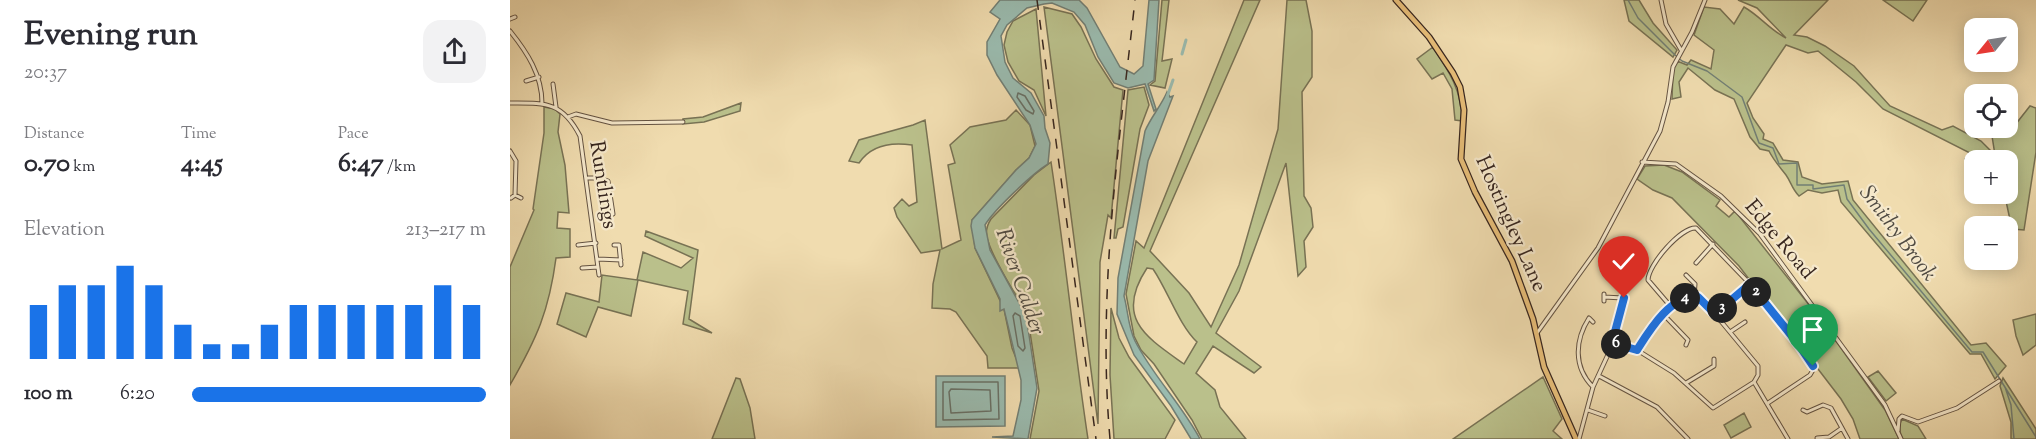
<!DOCTYPE html>
<meta charset="utf-8">
<style>
:root{--surface:#fff;--page:#f2f2f3;--text:#2b2b33;--muted:#7c7c81;--accent:#1a73e8}
body{margin:0;font-family:"Sorts Mill Goudy",serif;background:var(--page);color:var(--text);height:100vh;display:flex;flex-direction:column;font-size:22px;white-space:nowrap}
*{box-sizing:border-box;margin:0}
p{font-size:20px;color:var(--muted)}
.icon{flex:none;width:33px;height:33px;fill:none;stroke:currentColor;stroke-width:2;stroke-linecap:round;stroke-linejoin:round}
.map{position:relative;flex:1;overflow:hidden}
.details{display:flex;flex-direction:column;background:var(--surface);width:510px}
.details>*{flex:none}
.needle{width:39px;rotate:240deg}
.fabs{position:absolute;left:1454px;top:18px;display:grid;gap:12px}
.fabs a{display:grid;place-items:center;width:54px;height:54px;border-radius:12px;background:var(--surface);box-shadow:0 3px 15px #0003;font-size:30px}
.pin{position:absolute;display:grid;place-items:center;width:51px;height:51px;color:#fff;margin:-62px -26px;border-radius:50% 50% 50% 0;rotate:-45deg;box-shadow:0 0 6px #0007}
.pin .icon{rotate:45deg}
.km{position:absolute;width:30px;height:30px;margin:-15px;border-radius:50%;background:#222;color:#fff;font-size:16px;line-height:30px;text-align:center}
.round{display:grid;place-items:center;flex:none;width:63px;height:63px;border-radius:18px;background:var(--page)}
.summary{display:flex;align-items:center;justify-content:space-between;height:102px;padding:0 24px}
h1{font-size:33px;font-weight:700;line-height:45px}
.metrics{display:grid;grid-template-columns:repeat(3,1fr);gap:9px;height:102px;padding:6px 24px}
.metrics div{display:grid;align-content:center}
.metrics b{font-size:26px;font-weight:700}
.metrics small{font-size:16px;font-weight:400}
.metrics p{font-size:16px}
.chart{height:168px;padding:12px 24px}
.chart p{display:flex;justify-content:space-between}
.chart svg{width:100%;height:108px;margin-top:6px;stroke:var(--accent);stroke-width:6}
ul{padding:0 24px;list-style:none;font-size:20px}
li{display:grid;grid-template-columns:96px 72px 1fr;align-items:center;height:45px}
li i{height:15px;border-radius:8px;background:var(--accent)}
main{display:flex;flex:1;min-height:0}
.map>svg:first-child{display:block}
</style>
<main>
<section class="details">
<div class="summary"><div><h1>Evening run</h1><p>20:37</p></div><a class="round"><svg class="icon" aria-label="share" viewBox="0 0 24 24"><path d="M12 15V3M7 8l5-5 5 5M5 13v7h14v-7"/></svg></a></div>
<div class="metrics">
<div><p>Distance</p><b>0.70<small> km</small></b></div>
<div><p>Time</p><b>4:45</b></div>
<div><p>Pace</p><b>6:47<small> /km</small></b></div>
</div>
<div class="chart"><p><span>Elevation</span>213–217 m</p>
<svg viewBox="0 0 160 44" preserveAspectRatio="none"><path d="M5 44V22M15 44V14M25 44V14M35 44V6M45 44V14M55 44V30M65 44V38M75 44V38M85 44V30M95 44V22M105 44V22M115 44V22M125 44V22M135 44V22M145 44V14M155 44V22"/></svg>
</div>
<ul>
<li><b>100 m</b>6:20<i style="width:100%"></i></li>
</ul>
</section>
<div class="map">
<svg width="1526" height="439" viewBox="0 0 1526 439">
<rect width="100%" height="100%" fill="#f0dcaf"/>
<filter id="stains"><feTurbulence type="fractalNoise" baseFrequency=".00333" numOctaves="4"/><feColorMatrix values="0 0 0 0 .2 0 0 0 0 .09 0 0 0 0 .02 0 0 0 .5 -.17"/></filter>
<radialGradient id="worn" r=".72"><stop offset=".6" stop-color="#630" stop-opacity="0"/><stop offset="1" stop-color="#630" stop-opacity=".3"/></radialGradient>
<path fill="#bac08b" stroke="#787254" stroke-width="1.5" fill-rule="evenodd" d="M652,0H659L652,61L662,59L655,88L640,85L645,81Z
M734,0H750L640,251L679,293L701,327L729,265L768,129L777,0H796L802,31V77L792,92L794,196L801,208L803,227L794,241L796,267L788,276L776,163L729,291L706,333L751,367L744,373L703,346L686,373L705,390L710,407L736,439H692L682,420L644,364L631,350L624,336L616,294L626,241L634,248ZM637,268L643,269C658,291 669,325 687,342L674,364C636,337 604,318 637,268Z
M1114,0H1129L1143,23L1167,50L1163,57L1119,21Z
M1228,0H1318L1284,35L1297,37L1315,46L1344,66L1380,106L1432,130L1443,126L1471,141L1485,155L1482,136L1498,134L1520,106L1526,108V152L1514,230L1502,229L1496,201L1491,194H1497V160H1464V164L1455,159L1460,153L1373,109L1346,82L1308,51L1298,53L1276,45L1237,103L1243,118L1254,134L1253,139L1263,143L1273,160L1288,162L1292,177L1312,184L1338,181L1343,200L1461,345L1476,343L1496,366L1485,379L1471,354H1460L1331,202L1328,190L1312,193L1298,190L1289,196C1282,189 1281,182 1276,175C1270,167 1264,161 1259,151L1250,149L1240,137L1224,99L1205,90L1178,68L1169,82L1171,97L1162,99L1163,70L1167,61L1177,65L1181,60L1201,69L1204,50L1184,35L1194,7L1210,9L1224,24L1234,7C1250,16 1260,30 1276,38L1247,8Z
M1373,0H1417L1403,21Z
M534,7L562,14L571,27L586,59L604,87L613,90L601,218L598,215L590,262L588,424Z
M526,9L536,116L524,90L509,81L498,62L494,45L497,32L503,21Z
M923,47C939,71 952,91 952,121L945,120L942,89L933,73L922,79L907,59Z
M634,87L639,105L630,129L613,227L608,229L606,238H604L618,90Z
M231,103L230,111L194,122L173,124V119L193,117Z
M34,107L45,109L50,114L48,132L55,165L59,213L48,212L47,228L60,229V257L46,258C39,311 27,338 0,385V267L24,210L23,209L34,133Z
M506,110L520,125L525,146L519,158L506,170L462,220L465,248L494,309L502,348L510,368H478L477,356L446,312L440,309L422,308L423,284L430,250L411,253L387,217L384,208L392,199L399,206L407,202L402,145C382,142 361,145 349,163L339,161L349,140L403,125L415,120L432,249L451,240L438,165L445,163L440,145L460,127L496,120Z
M541,162C555,254 564,347 578,439H520L529,391L518,319L519,315C508,300 483,258 478,241C475,233 477,225 481,219L524,175Z
M1154,165L1172,172L1210,200L1206,206L1219,217L1225,211L1311,320L1375,410L1389,439H1350L1343,419L1331,399L1229,266L1162,198L1143,190L1127,179L1135,166Z
M136,231L188,250L179,319L202,333L173,324L178,291L128,280L121,316L88,307L76,337L47,324L56,293L89,302L92,275L127,280L133,252L171,268L183,258L135,236Z
M601,308L609,338L619,357L665,420L655,439H604L600,375Z
M1526,314V345L1513,355L1506,336L1503,320Z
M1368,371L1386,393L1376,401L1358,377Z
M1033,377L1052,419L1043,431L1052,439H943Z
M226,378L230,379L240,408L245,439H202Z
M1493,378L1526,429V439H1501V422L1490,386Z
M1234,413L1241,427L1221,438L1214,425Z
M1392,419L1408,426L1416,439H1393C1389,432 1388,426 1392,419Z"/>
<path fill="#9abbaf" stroke="#727f75" stroke-width="1.5" d="M490,0H569L577,8L610,67L624,74L633,66L639,0H649L644,80L638,84L646,109L644,111L635,84L618,88L604,83L588,57L575,25L564,12L542,3L534,4L517,8L497,25L491,36L495,62L503,78L521,93L534,116L535,128L540,143L538,164C522,174 484,210 475,225L480,250L513,310L518,314L516,315L527,388L518,439L482,437L503,436L511,400V380L494,309L490,311V299L465,248L461,226L462,220L506,170L519,158L526,144L520,125L487,75L477,55V42L490,19L480,12Z
M657,92L660,97L663,96L638,161L614,296C618,310 618,327 625,341C643,376 672,405 690,439H681L661,406L624,355L607,314L608,278L635,131C641,117 651,106 657,92Z
M426,376H495V426L426,427Z"/>
<g fill="none" stroke-linecap="round" stroke-linejoin="round">
<path stroke="#687066" stroke-width="1.5" d="M508,93L515,96L524,111L523,114L516,110L507,97Z
M505,313L510,316L515,348L513,351L508,346L503,316Z
M433,382H488L489,419L433,420Z
M441,389L480,390L481,411L441,413L439,392Z"/>
<path stroke="#727f75" stroke-width="1.5" d="M1118,0L1128,18L1164,54L1172,61L1197,71L1232,97L1249,143L1263,148L1269,164L1287,163V185H1303V189L1334,185L1337,199L1359,229L1462,352H1473L1526,437
M1495,387L1501,405L1504,439"/>
<path stroke="#9abbaf" stroke-width="3" d="M672,54L676,40
M657,97L663,80"/>
<defs>
<path id="minor" d="M1151,0L1156,24L1171,50
M0,19L5,17
M0,31C17,52 32,75 32,103
M16,81L29,77
M43,84L46,107
M0,103C35,103 52,101 70,136L89,275
M58,117L66,114L102,123L173,122
M0,151L6,161L5,195
M1132,162L1166,164L1211,196L1250,234L1375,405L1391,439
M78,178H89L98,181L103,214
M1,198L5,195L11,198
M68,245L86,243
M104,245H109L111,265
M88,259L111,260
M1186,263L1203,244
M72,268L88,267
M1176,275L1185,284L1184,296
M1094,297L1113,298
M1094,301V294
M1162,308L1138,280C1138,265 1171,227 1186,228L1240,284L1302,362L1303,370L1300,375L1258,403
M1205,314L1240,284
M1154,315L1178,340L1176,345
M1220,332L1235,322
M1027,333L1088,248L1150,131L1158,102L1163,67L1182,32L1195,0
M1103,343L1127,350L1164,373L1203,408L1244,382L1248,375V366L1195,302L1184,296C1158,299 1140,330 1127,350
M1089,376L1147,407L1178,439
M1244,382L1278,439
M1176,383L1204,366V359
M1083,387C1063,367 1065,340 1079,318L1083,322
M1078,410L1095,416
M1293,410L1297,412L1313,405L1321,408L1338,439
M1388,431L1389,419L1392,416L1408,422L1447,408L1489,381
M1307,438L1319,437L1332,428
M1069,439L1083,387L1101,348L1124,252"/>
<path id="major" d="M886,0L919,37L943,73L950,87L954,110L951,159L965,192L1002,261L1023,319L1034,367L1066,439"/>
</defs>
<use href="#minor" stroke="#645342" stroke-width="5"/>
<use href="#major" stroke="#36251e" stroke-width="7"/>
<use href="#minor" stroke="#f5e8cb" stroke-width="3"/>
<use href="#major" stroke="#e8be78" stroke-width="4.5"/>
<path stroke="#36251e" stroke-width="1.5" stroke-dasharray="10 10" stroke-linecap="butt" d="M527,0L586,439
M600,439C587,293 609,145 625,0"/>
</g>
<g fill="none" stroke-linecap="round" stroke-linejoin="round">
<defs>
<path id="route" d="M1114,298L1102,343L1127,350C1139,331 1162,293 1188,297L1205,314L1240,284L1289,345L1303,366"/>
</defs>
<use href="#route" stroke="#fff" stroke-width="12"/>
<use href="#route" stroke="#1a73e8" stroke-width="8"/>
</g>
<g text-anchor="middle" dominant-baseline="central" stroke-width="4.5" stroke-linejoin="round" paint-order="stroke">
<g font-size="21" fill="#36251e" stroke="#f5e8cb">
<text transform="translate(92 185) rotate(81)">Runtlings</text>
<text transform="translate(1000 224) rotate(66)">Hostingley Lane</text>
<text transform="translate(1269 240) rotate(50)">Edge Road</text>
</g>
<g font-size="22" font-style="italic" fill="#4f4a42" stroke="#f5e8cb">
<text transform="translate(1387 234) rotate(53)">Smithy Brook</text>
<text transform="translate(509 282) rotate(71)">River Calder</text>
</g>
</g>
<rect width="100%" height="100%" filter="url(#stains)"/>
<rect width="100%" height="100%" fill="url(#worn)"/>
</svg>
<div class="fabs">
<a><svg class="needle" viewBox="-14 -14 28 28"><path d="M0-13l5 13h-10z" fill="#e53935"/><path d="M0 13l5-13h-10z" fill="#7c7c81"/></svg></a>
<a><svg class="icon" aria-label="locate" viewBox="0 0 24 24"><circle cx="12" cy="12" r="6"/><path d="M12 2v4M12 18v4M2 12h4M18 12h4"/></svg></a>
<a>+</a>
<a>−</a>
</div>
<div class="pin" style="left:1303px;top:366px;background:#1e9e55"><svg class="icon" aria-label="arrive" viewBox="0 0 24 24"><path d="M6 21V4h12l-3 4 3 4H6"/></svg></div>
<div class="pin" style="left:1114px;top:298px;background:#d93025"><svg class="icon" aria-label="check" viewBox="0 0 24 24"><path d="M5 12l5 5 9-10"/></svg></div>
<b class="km" style="left:1246px;top:292px">2</b>
<b class="km" style="left:1212px;top:308px">3</b>
<b class="km" style="left:1175px;top:298px">4</b>
<b class="km" style="left:1106px;top:344px">6</b>
</div>
</main>
